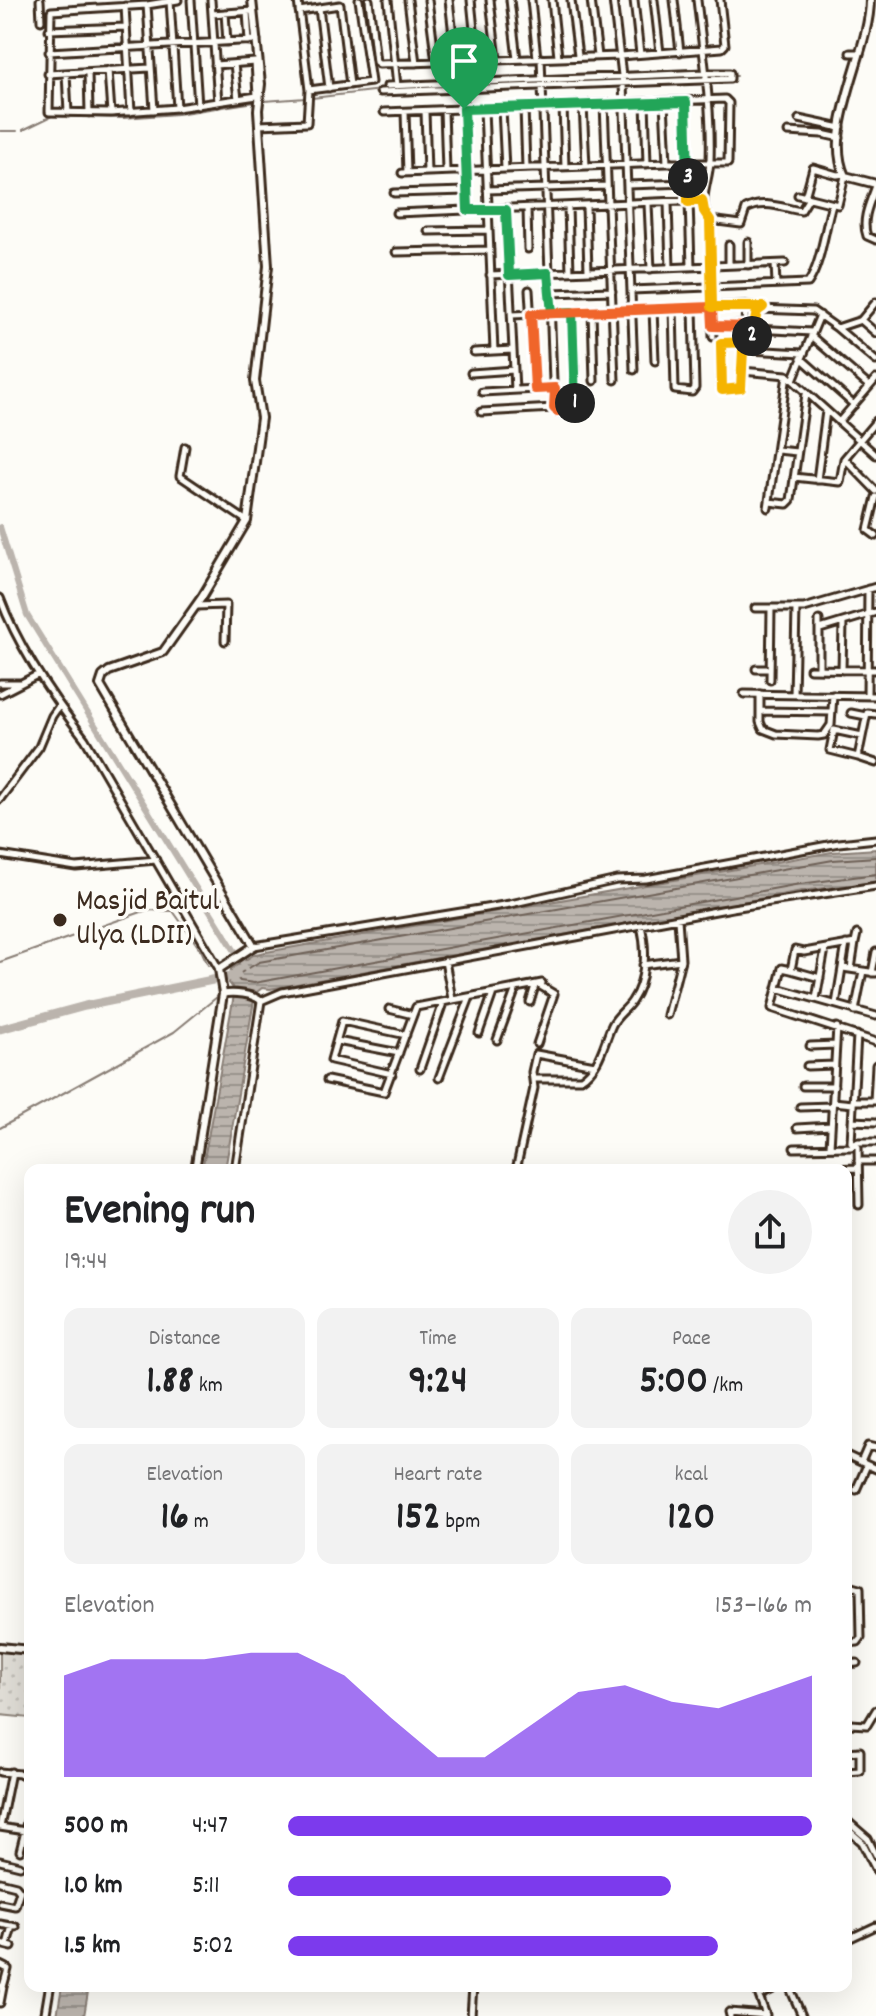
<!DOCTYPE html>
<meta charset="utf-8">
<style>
:root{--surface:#fff;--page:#f2f2f2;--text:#202124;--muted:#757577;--accent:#7c3aed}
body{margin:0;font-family:Dekko,sans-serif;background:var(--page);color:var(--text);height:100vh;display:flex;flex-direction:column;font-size:30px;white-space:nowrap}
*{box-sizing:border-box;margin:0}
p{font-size:26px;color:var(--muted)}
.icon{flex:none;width:44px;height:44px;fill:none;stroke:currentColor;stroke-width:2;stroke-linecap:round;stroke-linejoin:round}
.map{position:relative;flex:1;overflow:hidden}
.drawer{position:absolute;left:24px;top:1164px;width:828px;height:828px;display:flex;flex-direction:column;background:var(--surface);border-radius:16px;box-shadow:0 8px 32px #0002}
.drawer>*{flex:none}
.pin{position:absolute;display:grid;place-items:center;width:68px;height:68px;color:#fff;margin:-82px -34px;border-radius:50% 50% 50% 0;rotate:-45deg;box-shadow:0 0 8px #0007}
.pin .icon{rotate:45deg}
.km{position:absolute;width:40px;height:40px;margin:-20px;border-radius:50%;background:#222;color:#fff;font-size:22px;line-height:40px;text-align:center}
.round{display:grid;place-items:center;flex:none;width:84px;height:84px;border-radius:42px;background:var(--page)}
.headline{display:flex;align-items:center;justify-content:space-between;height:136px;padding:0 40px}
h1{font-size:44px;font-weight:700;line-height:60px}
.metrics{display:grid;grid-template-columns:repeat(3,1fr);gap:12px;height:136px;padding:8px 40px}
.metrics div{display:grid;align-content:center;border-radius:16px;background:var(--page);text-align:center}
.metrics b{font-size:40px;font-weight:700}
.metrics small{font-size:22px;font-weight:400}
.metrics p{font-size:22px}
.chart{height:224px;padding:16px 40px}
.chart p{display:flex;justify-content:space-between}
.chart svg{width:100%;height:144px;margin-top:8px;fill:var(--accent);opacity:.7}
ul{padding:0 40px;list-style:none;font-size:26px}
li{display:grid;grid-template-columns:128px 96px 1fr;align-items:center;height:60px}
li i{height:20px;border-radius:10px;background:var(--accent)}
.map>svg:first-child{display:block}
</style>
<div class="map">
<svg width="876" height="2016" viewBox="0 0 876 2016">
<defs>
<pattern id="grass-dots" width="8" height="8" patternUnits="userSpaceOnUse" patternTransform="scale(2)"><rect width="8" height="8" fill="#e1ded7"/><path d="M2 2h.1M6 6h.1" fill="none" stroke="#c2bfb8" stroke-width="1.8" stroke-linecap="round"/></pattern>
<pattern id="water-rules" width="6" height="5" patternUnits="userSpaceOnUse" patternTransform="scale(2)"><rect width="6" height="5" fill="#bbb4ad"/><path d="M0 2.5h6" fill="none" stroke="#99938c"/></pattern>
</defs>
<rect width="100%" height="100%" fill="#fdfcf7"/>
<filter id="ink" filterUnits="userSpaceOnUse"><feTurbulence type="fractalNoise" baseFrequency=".0125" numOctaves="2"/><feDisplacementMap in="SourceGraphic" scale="16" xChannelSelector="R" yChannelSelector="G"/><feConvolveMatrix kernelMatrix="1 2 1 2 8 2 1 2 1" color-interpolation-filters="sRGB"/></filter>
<g filter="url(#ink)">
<path fill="url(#grass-dots)" stroke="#8e847a" stroke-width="2" d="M0,1647L30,1651V1718L0,1715Z"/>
<path fill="url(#water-rules)" stroke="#887d74" stroke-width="2" d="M876,849V882L802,891L270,989L262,988L257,992L233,988L229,983L231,969L255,954L832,852Z
M234,995L254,1000L225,1170H202Z
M62,1986H89L84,2016H57Z"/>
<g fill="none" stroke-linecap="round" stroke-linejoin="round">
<path stroke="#6e6157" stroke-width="2" d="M876,857L833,860L259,962L239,974L237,978L240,981L254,983L800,884L876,874"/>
<path stroke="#887d74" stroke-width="2" d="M735,76H737
M709,77H725
M627,80L701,77
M596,81L619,80
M312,98L381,90
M264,101L306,98
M23,130L52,116L123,118L177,114L255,102
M0,131H17
M0,962L147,910L173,911L202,952L208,965
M0,1128L174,1032L217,997"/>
<path stroke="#bbb4ad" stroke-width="6" d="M0,527L27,615L246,969"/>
<path stroke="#bbb4ad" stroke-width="9" d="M0,1029L85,1006L237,975"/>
<defs>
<path id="minor" d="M40,0L41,21
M178,0L147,5L51,11L49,112L111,113L177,108L257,96L255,62
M191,0L198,106
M211,0L218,103
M369,0L376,62L379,64L620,56L722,48L725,45L720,0
M388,0L397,86
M408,0L416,63
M428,0L436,62
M449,0L456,61
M471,0L477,60
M490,0L497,60
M510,0L517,59
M531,0L537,58
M552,0L558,57
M571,0L578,56
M591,0L598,56
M613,0L623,84L634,370
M634,0L640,54
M654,0L660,53
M674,0L680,52
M697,0C703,53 712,108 710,161C709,184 697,200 710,220L713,337
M170,1L177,108
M147,5L154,110
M125,6L131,112
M319,8L329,88
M299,11L340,5L350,85
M247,12L249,41
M225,13L227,42
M212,14L253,11
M49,30L126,27
M49,52L257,40
M850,53H859
M541,58L554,408
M462,61L468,210
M234,64L238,99
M215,65L255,62
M108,70L111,113
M88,72L89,113
M66,73L68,113
M48,74L150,68
M309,90L371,82L359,0
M380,92L730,79V73H705L387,86
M645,102L647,164
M664,102L667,163
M686,102L691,266
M604,104L615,380
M583,105L586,166
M563,106L565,167
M524,107L526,168
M502,108L505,169
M484,109L494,351
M444,110L446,171
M425,111L427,172
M384,112L725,99L729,103L728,163H667L402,173
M405,112L407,173
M799,119L841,128
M259,125L307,123L309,90L298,1
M788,132L822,134L840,138
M627,185L688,183
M876,186C870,202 861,220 867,236L876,240
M487,190L607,186
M394,193L467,191
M798,195L838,205L845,176
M805,197L813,168L837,175L844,174
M668,203L670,268
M648,204L651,269
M568,207L570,272
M586,207L588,271
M527,208L528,249
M506,210L515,390
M396,213L702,200
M710,220L741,224L746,209C763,199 783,208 801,211L809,198
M428,231L489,230
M748,242V265
M729,245V265
M396,252L490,250
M775,264L776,284
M490,275L785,263
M529,290L535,389
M631,290L808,283C821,265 825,227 832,204
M551,293L612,291
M673,308L675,390L692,392L695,388L693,308
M653,309L655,361
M592,311L594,381
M512,315L745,305L763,307
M861,320L876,333
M713,326L745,325L746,305
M837,328L861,320L876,302
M754,329L812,332
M811,336L869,386
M743,342L741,388L722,390L721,343C729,340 742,342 751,342
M743,350H749L758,309L813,311L837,328L876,361
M749,350L803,353
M474,352L513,350
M801,358L854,405
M742,371L787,375L876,455
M471,373L514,370
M793,380L820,315
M482,392L555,388
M481,412L554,408L558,412L573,407L576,400L572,312
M839,422L876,379
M185,447L180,476L247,521
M777,450L797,452
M845,459L876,491
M794,477L840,482L844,459L876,421
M817,480L826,411
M876,497L868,530L876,536
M769,502L787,504L791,500L806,394
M768,508L787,375
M0,598C19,649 52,697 85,739L219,969
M196,606L226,605L225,641
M755,608H804L876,587
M819,620V669
M820,629L876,612
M756,669H770
M810,669L876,670
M842,670L843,623
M770,680L771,608
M0,683H20
M0,694L39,674
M744,694L876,696
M760,694V722L763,729L776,734L818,736L824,735L831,725L833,695
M794,695L796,609
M867,696L868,589
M760,711L832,712
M851,713L866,716
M876,714L867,713L858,757L876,763
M858,757L830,750L834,730L862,736
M0,799L39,747L52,716L59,706
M0,855L76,867L156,860
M857,934L855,943L804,952L795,950L791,970L782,968L772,1008L876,1042
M254,946L510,904L617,880L646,879L839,843L876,839
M445,961L452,999
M643,965L681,960
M843,968L863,971
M851,969L855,943
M791,970L820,978
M872,973L876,952
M777,988L876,1016
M223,994C234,992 253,994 261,1001L235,1170
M816,999L825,949
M261,1001L282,992L732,908L876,886
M530,1002L535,986
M836,1004L846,944
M389,1009L413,1015
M855,1011L863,971L876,973
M667,1015L681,960L678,919
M479,1033L493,993
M857,1035L851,1142L858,1147L859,1205
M497,1040L515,991
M337,1041L399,1053
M537,1044L554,994L539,985
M810,1046L836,1045
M807,1066L835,1065
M420,1069L443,1003
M392,1074L331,1060L342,1021L406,1035
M439,1078L470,997
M535,1079H581C600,1067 603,1045 612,1025C617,1015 626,1010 632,1001C646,981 647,949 641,926
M327,1080L384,1092L416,1007L542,983
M803,1086H834
M853,1101H875
M874,1101L876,1065
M833,1102L853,1104
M800,1107L832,1106
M852,1121L876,1122
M797,1128L831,1126
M830,1147L837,1027
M794,1148L851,1147L858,1142H876
M858,1161H876
M516,1170L534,1088L532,1072L536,1054L595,1065
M796,1170L858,1168
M846,1455L876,1469
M861,1462L868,1446L876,1448
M856,1490L867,1465
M846,1584L860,1588L861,1638L858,1642L846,1643
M846,1664L857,1663
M846,1671L848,1664
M850,1724L867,1725L876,1710
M846,1752L860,1751V1771L846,1772
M0,1772L30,1775
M846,1820L868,1839L876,1855
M0,1827L11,1772
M0,1827L25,1831L30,1808
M846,1828L862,1842L876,1870
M20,1851L25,1831
M0,1861L20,1866
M0,1882L16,1886L20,1891L15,1906L0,1903
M0,1924L16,1927
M846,1940L876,1926
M0,1944L12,1947
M7,1945L12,1926
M0,1965L8,1969L3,1987
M0,1986L3,1987L0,2003
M789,1986L802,2016
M471,2016L473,1986
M730,2016L729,2012L766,2015
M763,2016L766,2015L759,1996L779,1986"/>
<path id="tertiary" d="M870,0C870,51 822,128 845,176L876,184
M195,1170L223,994L219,969L254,946L100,685L103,676L109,671L163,652L202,597L247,521L261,418L255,381L268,266L258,110L261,84L252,0
M0,1647L30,1650
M45,2016L50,1986"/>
</defs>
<use href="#minor" stroke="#3b2a1e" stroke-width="11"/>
<use href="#tertiary" stroke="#3b2a1e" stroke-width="12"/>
<use href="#minor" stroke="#fdfcf7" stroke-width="5"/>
<use href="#tertiary" stroke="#fdfcf7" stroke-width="6"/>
</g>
</g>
<g fill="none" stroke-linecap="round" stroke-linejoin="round" filter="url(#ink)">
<defs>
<path id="split-1" d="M464,109L468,210H506L509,275L548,273L552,313L572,312L575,403"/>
<path id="split-2" d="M575,403L569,410L557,411L554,408L555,388L535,389L531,314L712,307L713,326L754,327L752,336"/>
<path id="split-3" d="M688,178V202L702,200L704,211L710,220L712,307H763L757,311L751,342L721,343L722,390L741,388L743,350H749L752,336"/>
<path id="split-4" d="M464,109L686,102L688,178"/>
</defs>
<use href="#split-1" stroke="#fff" stroke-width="16"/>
<use href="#split-2" stroke="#fff" stroke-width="16"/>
<use href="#split-3" stroke="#fff" stroke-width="16"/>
<use href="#split-4" stroke="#fff" stroke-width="16"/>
<use href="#split-1" stroke="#22a559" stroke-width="10"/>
<use href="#split-2" stroke="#f0652b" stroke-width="10"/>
<use href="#split-3" stroke="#f5b400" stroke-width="10"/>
<use href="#split-4" stroke="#22a559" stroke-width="10"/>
</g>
<circle fill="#3b2a1e" stroke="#fdfcf7" stroke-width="3" cx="60" cy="920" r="8"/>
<g text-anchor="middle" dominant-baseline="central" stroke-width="7" stroke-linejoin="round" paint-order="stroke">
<g font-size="30" fill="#3b2a1e" stroke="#fdfcf7" text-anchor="start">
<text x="76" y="903">Masjid Baitul<tspan x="76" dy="34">Ulya (LDII)</tspan></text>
</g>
</g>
</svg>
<div class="pin" style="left:464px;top:109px;background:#1e9e55"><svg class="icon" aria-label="arrive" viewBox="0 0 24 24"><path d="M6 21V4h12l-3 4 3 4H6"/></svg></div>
<b class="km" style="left:575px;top:403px">1</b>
<b class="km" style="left:752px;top:336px">2</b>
<b class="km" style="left:688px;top:178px">3</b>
<section class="drawer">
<div class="headline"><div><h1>Evening run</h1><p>19:44</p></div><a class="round"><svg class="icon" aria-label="share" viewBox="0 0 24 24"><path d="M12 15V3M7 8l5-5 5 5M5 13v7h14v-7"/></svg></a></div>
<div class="metrics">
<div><p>Distance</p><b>1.88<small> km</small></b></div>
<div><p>Time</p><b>9:24</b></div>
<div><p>Pace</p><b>5:00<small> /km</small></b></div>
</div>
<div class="metrics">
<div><p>Elevation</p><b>16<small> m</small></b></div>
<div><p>Heart rate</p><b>152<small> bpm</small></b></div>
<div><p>kcal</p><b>120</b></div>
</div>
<div class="chart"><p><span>Elevation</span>153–166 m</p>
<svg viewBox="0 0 160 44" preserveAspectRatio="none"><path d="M0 44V13L10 8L20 8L30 8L40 6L50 6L60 13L70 26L80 38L90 38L100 28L110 18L120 16L130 21L140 23L150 18L160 13V44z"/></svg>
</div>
<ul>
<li><b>500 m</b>4:47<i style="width:100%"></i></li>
<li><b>1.0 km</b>5:11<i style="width:73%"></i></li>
<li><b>1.5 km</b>5:02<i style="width:82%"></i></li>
</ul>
</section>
</div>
